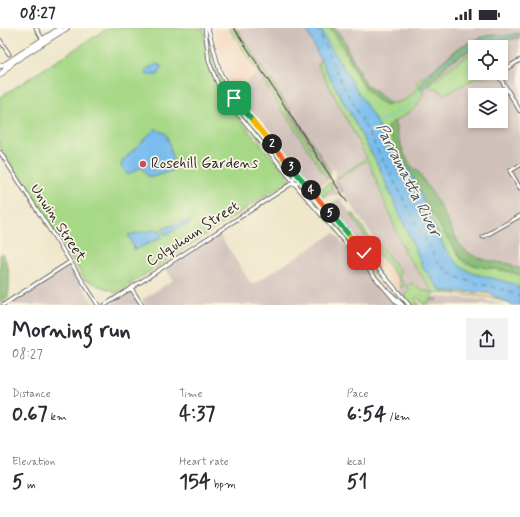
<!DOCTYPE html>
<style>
:root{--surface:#fff;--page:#f2f2f3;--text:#2b2b33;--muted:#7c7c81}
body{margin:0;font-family:Mynerve,sans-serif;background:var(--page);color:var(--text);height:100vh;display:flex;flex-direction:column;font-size:15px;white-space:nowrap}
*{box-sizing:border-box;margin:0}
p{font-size:13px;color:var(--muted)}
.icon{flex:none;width:22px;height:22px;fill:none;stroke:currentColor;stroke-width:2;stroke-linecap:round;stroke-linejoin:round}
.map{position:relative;height:277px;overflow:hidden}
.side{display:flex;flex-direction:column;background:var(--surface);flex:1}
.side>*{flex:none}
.fabs{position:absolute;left:468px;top:12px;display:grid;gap:8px}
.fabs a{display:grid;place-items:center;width:40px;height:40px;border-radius:0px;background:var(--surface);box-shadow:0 2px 6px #0003;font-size:20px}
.pin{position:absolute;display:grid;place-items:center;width:34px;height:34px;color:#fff;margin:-17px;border-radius:8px;box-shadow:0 2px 6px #0006}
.km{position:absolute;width:20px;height:20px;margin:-10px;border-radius:50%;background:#222;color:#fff;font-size:11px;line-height:20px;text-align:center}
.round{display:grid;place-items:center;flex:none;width:42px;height:42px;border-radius:0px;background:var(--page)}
.overview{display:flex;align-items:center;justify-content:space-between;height:68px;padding:0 12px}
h1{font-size:22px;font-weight:700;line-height:30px}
.stats{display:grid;grid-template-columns:repeat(3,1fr);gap:6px;height:68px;padding:4px 12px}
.stats div{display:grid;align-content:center}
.stats b{font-size:20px;font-weight:700}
.stats small{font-size:11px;font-weight:400}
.stats p{font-size:11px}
.status{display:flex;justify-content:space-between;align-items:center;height:28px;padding:0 20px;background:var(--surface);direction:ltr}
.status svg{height:11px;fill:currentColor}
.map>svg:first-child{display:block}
</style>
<div class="status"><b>08:27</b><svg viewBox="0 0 49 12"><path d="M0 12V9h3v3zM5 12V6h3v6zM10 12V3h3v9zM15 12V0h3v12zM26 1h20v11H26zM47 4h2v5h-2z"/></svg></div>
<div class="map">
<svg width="520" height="277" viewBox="0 0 520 277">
<rect width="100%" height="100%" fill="#fcf5e5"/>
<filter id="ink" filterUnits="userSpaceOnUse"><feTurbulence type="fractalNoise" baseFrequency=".025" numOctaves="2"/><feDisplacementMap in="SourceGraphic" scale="8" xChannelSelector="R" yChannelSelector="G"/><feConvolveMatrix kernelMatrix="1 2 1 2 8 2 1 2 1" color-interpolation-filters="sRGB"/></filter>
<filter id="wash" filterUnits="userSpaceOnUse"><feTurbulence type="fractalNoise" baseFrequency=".012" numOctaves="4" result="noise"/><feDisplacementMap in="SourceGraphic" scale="16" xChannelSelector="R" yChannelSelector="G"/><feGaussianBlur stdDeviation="0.9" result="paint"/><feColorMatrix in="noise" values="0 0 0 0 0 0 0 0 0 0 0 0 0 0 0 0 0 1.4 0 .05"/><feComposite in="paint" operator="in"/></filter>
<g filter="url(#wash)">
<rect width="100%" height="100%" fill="#eee7ca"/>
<path fill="#f2d4be" d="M215,0H229L259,45L232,62L221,38L216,14Z
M380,229L399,251L401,257L398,262L373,232Z"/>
<path fill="#cfc0ba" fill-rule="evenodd" d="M234,0H306L320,30L318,37L367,130L338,149L333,141L330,143L278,63L331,146L330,150Z
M334,0H520V240L512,239L510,236L488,234L468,225L451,202L443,184L428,159L417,143L414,142L404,126L396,104L364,56ZM475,19H501V45H475ZM475,67H501V93H475Z
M259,45L328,152L316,160H313L232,63Z
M367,132L405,225L434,265L420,261L411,255L407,258L410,262L403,268L398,262L405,256L399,249L400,243L377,215L343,164L339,167H331L322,171L321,170L331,161L332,153L335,151L336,153Z
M340,170L371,217L380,229L373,232L327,178Z
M334,205L396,277H145L142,272L173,252L166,241L219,206L252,257Z
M69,238L95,277H8Z
M131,263L140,277H109Z
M435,268L480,271L505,277H424L429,272H435L432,270Z"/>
<path fill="#a6d886" stroke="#688258" d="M108,0H204C207,58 232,82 268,125C276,134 285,143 292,153L290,155L288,153L115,266L114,263L95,256L88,252L86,253L0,119V69Z
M229,0H234L328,146L330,150L328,152Z
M236,0L319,125L331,146Z
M322,0H335L346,15V18L365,55L389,76C401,73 410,73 416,61C418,57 417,53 421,50L422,51L454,25L473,13L491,6L504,8L520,5V10L500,13H489L478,17L449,33L422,62H424C419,84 402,86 388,99L403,133C393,125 387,116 382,104L322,5Z
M211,17C219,47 220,54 240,79L239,83C222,75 211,38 209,21Z
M475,23V45H492L485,50L480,48L443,67L438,60L433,62L430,57C444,44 458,32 475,23Z
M320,31L378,137L424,241L441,263H456V266L434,265L431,270L438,272H430L424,277L417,269L415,270L419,277H411L403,268L410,263L407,258L411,255L420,261L434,265L405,225L368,132L336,152L343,164L335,151L337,147L338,149L367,130L318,37Z
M242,84H244L297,148L293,149L290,146L240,87Z
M300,153L311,164L310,170L298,155Z
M332,153L331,161L321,170L317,163Z
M424,174L462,232C472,240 504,240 520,247V261C506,252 489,251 473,246C444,236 434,198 424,174Z
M324,182L334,191L332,194H330L323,185Z
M351,186H354L374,216L371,217Z
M336,196H338L379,245V248H376L335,199Z
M379,217L400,243L399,249L405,256L401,260L399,251L374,220Z"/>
<path fill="#84b873" stroke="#58724f" d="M330,0H334L346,15L345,18L364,56L390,76L386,78C355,62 351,25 330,0Z
M520,6V10L484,14L475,19L450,34L424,62L419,61L421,56L438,37L461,18L489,7L500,10L507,7Z
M394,93L404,126L414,142H417C426,156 436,170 443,184C449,196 458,218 469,225C482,233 496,234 511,236L512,239L520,240V247C504,240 471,240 462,232L424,174L412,147L401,129L387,99Z
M2,225C11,239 10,255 8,270L0,276V227Z"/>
<path fill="#eeda9e" stroke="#8c8264" d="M456,263L488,265L512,277L494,270L456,266Z"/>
<path fill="#77bbed" stroke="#51738c" d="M306,0H322V5L377,95L386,115L396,127L403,133L412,147L445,221L459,237L472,245L511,255L520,261V277H512L488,265L442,263L424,241L378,137L318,27Z
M158,36L162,39L158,47H147L146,45L148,40Z
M156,100L159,103L165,105C171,114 170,126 174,137L172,143L153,149L148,148L141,139L128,147L121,138L123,132Z
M189,193L190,195L165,207L162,200Z
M159,201L162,209L135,222L128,207Z"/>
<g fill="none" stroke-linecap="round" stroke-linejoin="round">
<path stroke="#77bbed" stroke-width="1" d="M376,96L411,76L416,71L426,52L437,40L461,23L483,11L520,7
M0,246V249"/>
<path stroke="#425665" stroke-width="1" stroke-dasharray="5 4" stroke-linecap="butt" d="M317,0L340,51L436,232C461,262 491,252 520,269"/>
</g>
</g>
<g filter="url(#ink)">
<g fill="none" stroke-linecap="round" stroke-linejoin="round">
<path stroke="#c7c1aa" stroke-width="3" stroke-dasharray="3 1.5" stroke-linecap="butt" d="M131,1L133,0"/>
<defs>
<path id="minor" d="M36,0L43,12
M205,0L209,34L222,66L293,153
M208,0L220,44L234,70L409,277
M0,12L9,26
M501,44L520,32
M496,45V48H499
M499,48L520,83
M0,124L98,277
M520,137L510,143L520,160
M293 152a3 3 0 1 1 6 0a3 3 0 1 1-6 0Z
M294,155L399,277
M483,209L520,188
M131,260L142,277
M387,262L403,277
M3,277L70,234
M105,277L294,154"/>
<path id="major" d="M10,36L67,0
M2,38L60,0"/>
<path id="highway" d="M0,38L3,37
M0,47L12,35"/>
</defs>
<use href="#minor" stroke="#484743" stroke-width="4.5"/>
<use href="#major" stroke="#484743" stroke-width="5.5"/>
<use href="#highway" stroke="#484743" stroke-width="6"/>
<use href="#minor" stroke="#fff" stroke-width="3"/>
<use href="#major" stroke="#fff" stroke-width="4"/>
<use href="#highway" stroke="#fff" stroke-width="5"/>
<path stroke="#2b2b2b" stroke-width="1" d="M234,0L347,174"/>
</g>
</g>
<g fill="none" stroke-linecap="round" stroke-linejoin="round" filter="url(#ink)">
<defs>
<path id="split-1" d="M234,70L253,93"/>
<path id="split-2" d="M253,93L272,116"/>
<path id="split-3" d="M272,116L291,139"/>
<path id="split-4" d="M291,139L311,162"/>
<path id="split-5" d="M311,162L330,185"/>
<path id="split-6" d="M330,185L350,208"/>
<path id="split-7" d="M350,208L364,225"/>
</defs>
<use href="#split-1" stroke="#fff" stroke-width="8"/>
<use href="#split-2" stroke="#fff" stroke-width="8"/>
<use href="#split-3" stroke="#fff" stroke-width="8"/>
<use href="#split-4" stroke="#fff" stroke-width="8"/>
<use href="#split-5" stroke="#fff" stroke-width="8"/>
<use href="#split-6" stroke="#fff" stroke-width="8"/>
<use href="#split-7" stroke="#fff" stroke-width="8"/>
<use href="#split-1" stroke="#22a559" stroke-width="5"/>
<use href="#split-2" stroke="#f5b400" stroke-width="5"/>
<use href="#split-3" stroke="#f0652b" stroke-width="5"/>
<use href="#split-4" stroke="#22a559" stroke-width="5"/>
<use href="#split-5" stroke="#f0652b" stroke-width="5"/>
<use href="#split-6" stroke="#22a559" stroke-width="5"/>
<use href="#split-7" stroke="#f5b400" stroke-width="5"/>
</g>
<circle fill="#d1495b" stroke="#fcf5e5" stroke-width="1.5" cx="143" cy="136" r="4"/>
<g text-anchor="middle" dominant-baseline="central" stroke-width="3.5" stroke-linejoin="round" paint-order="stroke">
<g font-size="15" fill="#2b2b2b" stroke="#fcf5e5" text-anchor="start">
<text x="151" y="136">Rosehill Gardens</text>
</g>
<g font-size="15" fill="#2b2b2b" stroke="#fcf5e5">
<text transform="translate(58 195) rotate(57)">Unwin Street</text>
<text transform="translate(193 206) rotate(-33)">Colquhoun Street</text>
</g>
<g font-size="16" font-style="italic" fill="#425665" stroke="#fcf5e5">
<text transform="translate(408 152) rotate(63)">Parramatta River</text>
</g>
</g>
</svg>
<div class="fabs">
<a><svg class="icon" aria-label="locate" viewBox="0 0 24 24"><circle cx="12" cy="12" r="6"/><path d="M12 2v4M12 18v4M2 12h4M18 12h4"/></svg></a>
<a><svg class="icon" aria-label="layers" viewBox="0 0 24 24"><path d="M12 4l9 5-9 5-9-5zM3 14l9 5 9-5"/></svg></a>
</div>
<div class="pin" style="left:234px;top:70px;background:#1e9e55"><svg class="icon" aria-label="arrive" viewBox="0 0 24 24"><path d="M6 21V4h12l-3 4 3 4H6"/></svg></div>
<div class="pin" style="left:364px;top:225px;background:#d93025"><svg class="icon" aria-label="check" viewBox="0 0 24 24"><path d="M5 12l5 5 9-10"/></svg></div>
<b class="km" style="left:272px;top:116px">2</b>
<b class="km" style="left:291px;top:139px">3</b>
<b class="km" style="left:311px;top:162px">4</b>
<b class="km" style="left:330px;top:185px">5</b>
</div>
<section class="side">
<div class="overview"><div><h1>Morning run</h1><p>08:27</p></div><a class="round"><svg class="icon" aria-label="share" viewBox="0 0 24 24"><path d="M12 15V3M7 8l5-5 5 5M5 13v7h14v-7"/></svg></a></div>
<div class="stats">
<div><p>Distance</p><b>0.67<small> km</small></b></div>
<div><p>Time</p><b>4:37</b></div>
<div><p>Pace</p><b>6:54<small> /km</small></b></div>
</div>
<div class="stats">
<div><p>Elevation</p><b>5<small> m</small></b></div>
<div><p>Heart rate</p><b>154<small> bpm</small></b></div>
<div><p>kcal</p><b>51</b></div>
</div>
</section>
